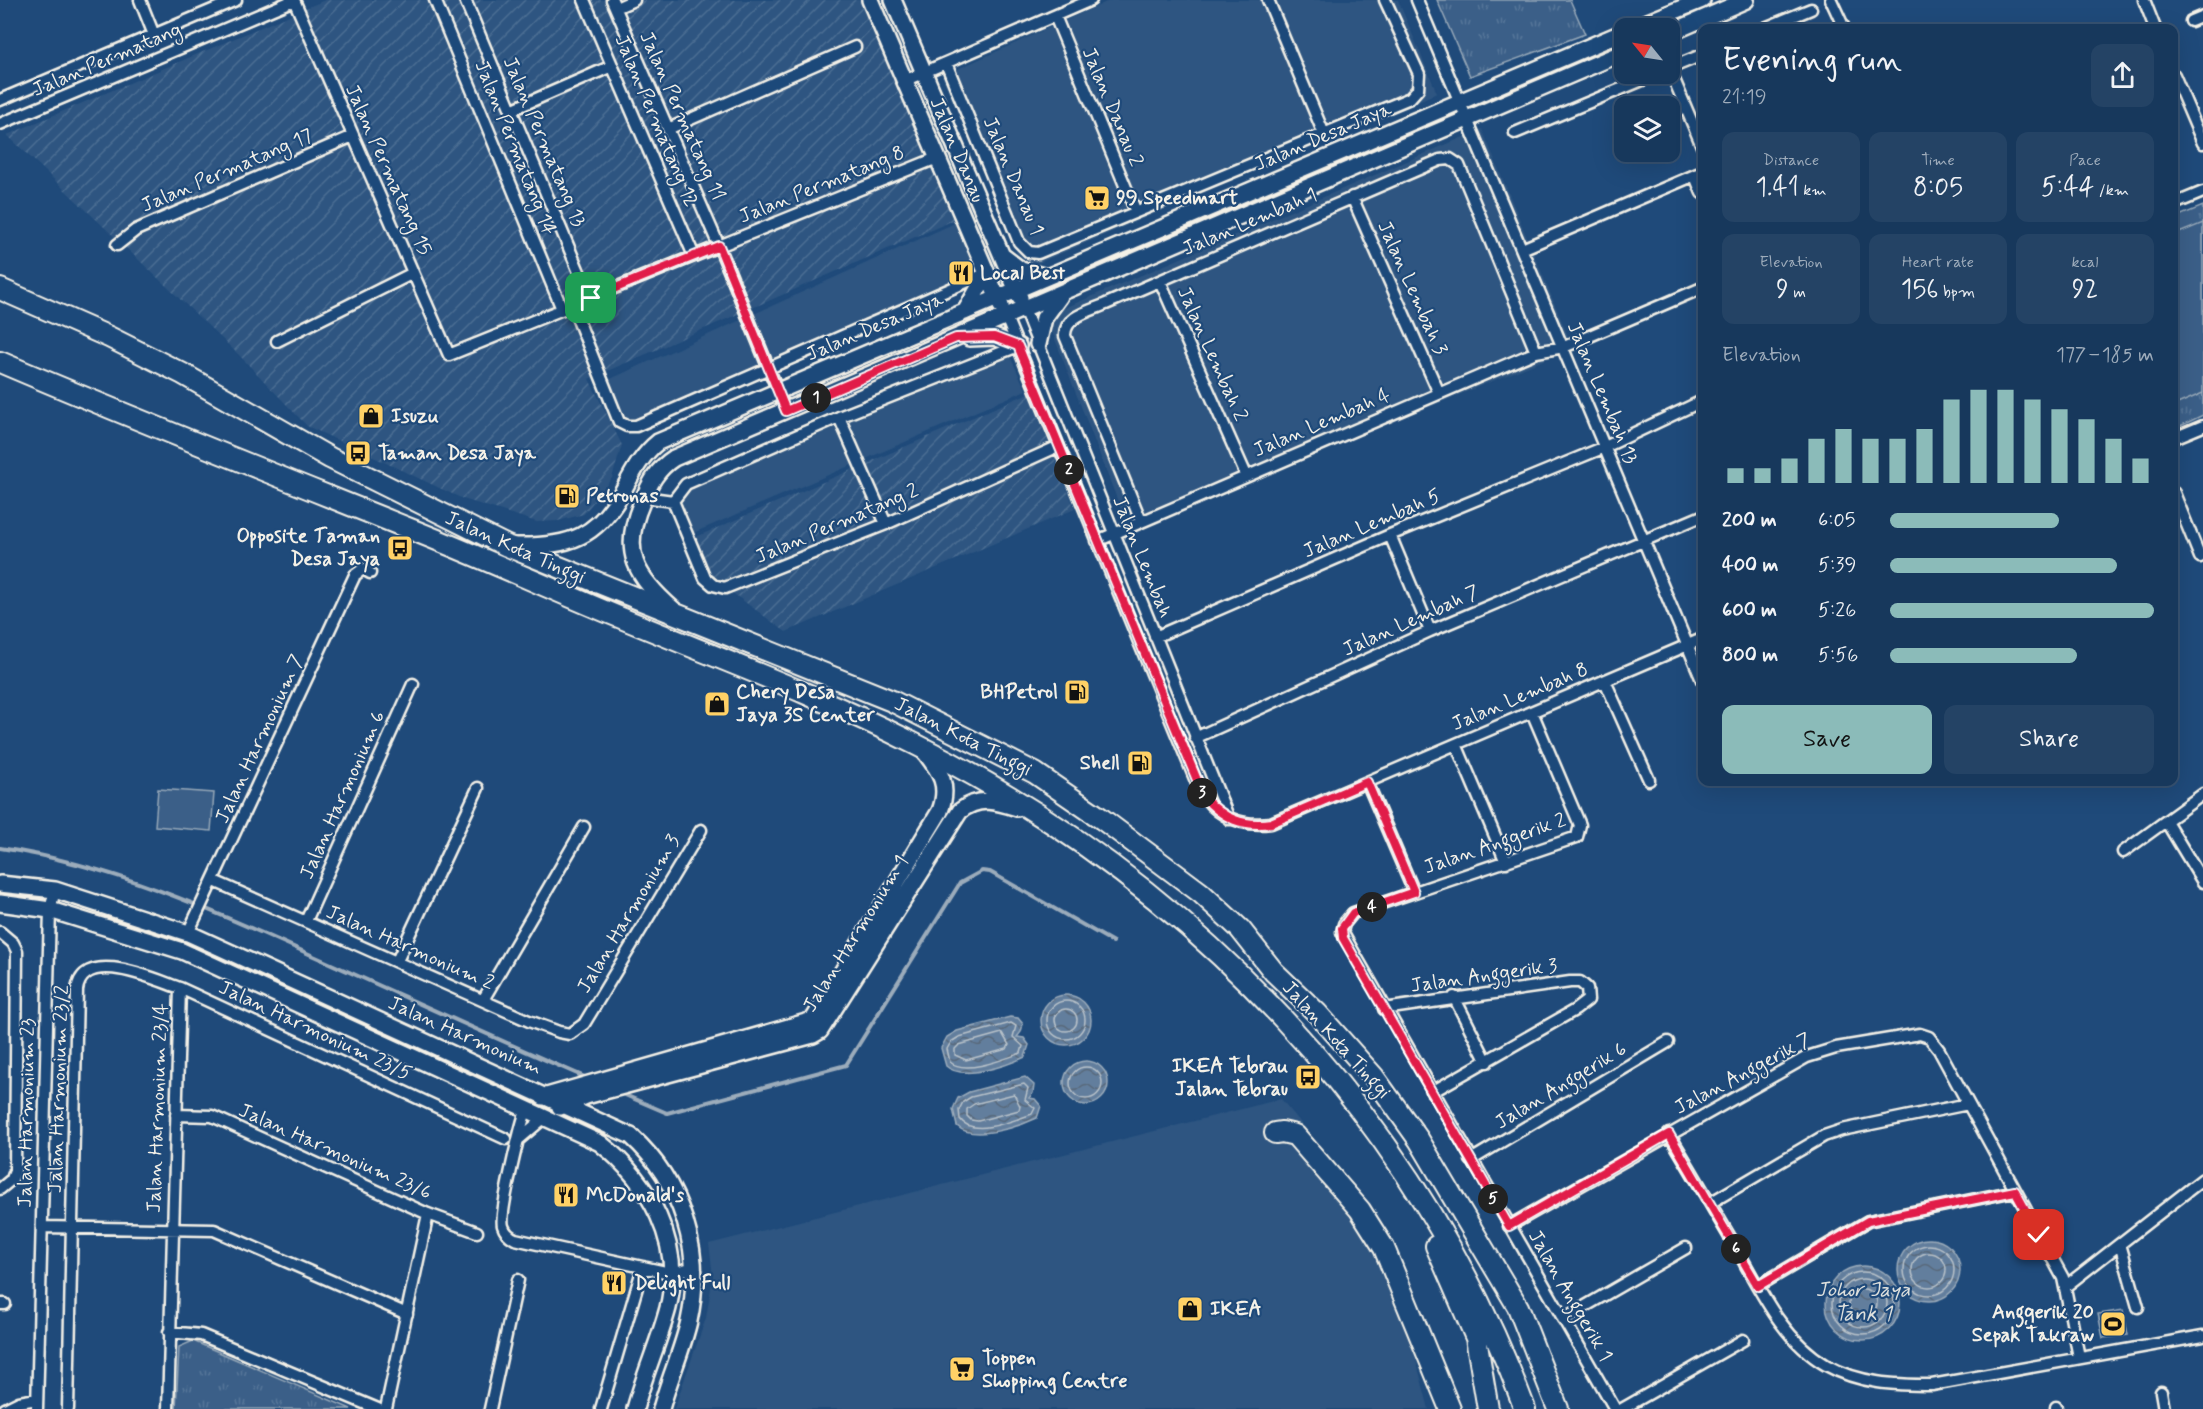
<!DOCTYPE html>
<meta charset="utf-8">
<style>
:root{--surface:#17385c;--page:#244365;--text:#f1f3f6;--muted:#9eacbb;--line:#365272;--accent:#8bbbb9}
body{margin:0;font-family:Mynerve,sans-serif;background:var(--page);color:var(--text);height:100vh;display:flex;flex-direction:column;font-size:22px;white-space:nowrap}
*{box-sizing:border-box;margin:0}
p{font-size:20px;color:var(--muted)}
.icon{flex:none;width:33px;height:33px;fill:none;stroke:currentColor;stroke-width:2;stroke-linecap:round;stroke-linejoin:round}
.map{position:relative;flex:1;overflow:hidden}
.panel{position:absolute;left:1698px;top:24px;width:480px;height:762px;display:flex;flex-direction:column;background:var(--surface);border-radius:12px;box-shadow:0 6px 24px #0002,0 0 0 2px var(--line)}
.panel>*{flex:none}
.needle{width:39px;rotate:300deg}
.tools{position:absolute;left:1614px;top:18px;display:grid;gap:12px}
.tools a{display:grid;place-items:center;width:66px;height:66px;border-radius:12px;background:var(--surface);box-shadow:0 6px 24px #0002,0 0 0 2px var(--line);font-size:30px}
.pin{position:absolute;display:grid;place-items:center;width:51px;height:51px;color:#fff;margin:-26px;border-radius:12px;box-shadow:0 3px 9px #0006}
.km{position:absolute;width:30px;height:30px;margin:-15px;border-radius:50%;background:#222;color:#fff;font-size:16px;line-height:30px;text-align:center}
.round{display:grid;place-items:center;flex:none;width:63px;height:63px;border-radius:12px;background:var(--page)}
.summary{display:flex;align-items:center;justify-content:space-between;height:102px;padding:0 24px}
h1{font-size:33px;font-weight:600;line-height:45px}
.stats{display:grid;grid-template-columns:repeat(3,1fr);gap:9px;height:102px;padding:6px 24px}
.stats div{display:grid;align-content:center;border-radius:12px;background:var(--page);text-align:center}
.stats b{font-size:26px;font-weight:600}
.stats small{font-size:16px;font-weight:400}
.stats p{font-size:16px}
.chart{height:168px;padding:12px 24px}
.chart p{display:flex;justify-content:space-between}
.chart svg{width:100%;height:108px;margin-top:6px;stroke:var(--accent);stroke-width:6}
.cta{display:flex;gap:12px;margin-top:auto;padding:12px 24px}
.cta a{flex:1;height:69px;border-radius:12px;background:var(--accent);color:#111;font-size:24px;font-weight:600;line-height:69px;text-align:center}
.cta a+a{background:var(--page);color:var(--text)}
ul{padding:0 24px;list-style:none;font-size:20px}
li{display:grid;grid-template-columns:96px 72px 1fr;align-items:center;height:45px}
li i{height:15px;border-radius:8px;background:var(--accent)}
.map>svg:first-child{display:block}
</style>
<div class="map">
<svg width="2203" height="1409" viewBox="0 0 2203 1409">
<defs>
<pattern id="industrial-furrows" width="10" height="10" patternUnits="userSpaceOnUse" patternTransform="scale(1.5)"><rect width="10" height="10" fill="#2d5581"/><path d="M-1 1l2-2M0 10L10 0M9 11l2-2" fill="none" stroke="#4c6e93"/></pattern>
<pattern id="park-tufts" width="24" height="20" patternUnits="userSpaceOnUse" patternTransform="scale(1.5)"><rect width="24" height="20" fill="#3a5f88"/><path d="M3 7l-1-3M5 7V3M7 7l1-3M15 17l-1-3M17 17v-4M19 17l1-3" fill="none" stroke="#577699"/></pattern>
<pattern id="water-waves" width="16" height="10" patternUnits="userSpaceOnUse" patternTransform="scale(1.5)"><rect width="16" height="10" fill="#627e9d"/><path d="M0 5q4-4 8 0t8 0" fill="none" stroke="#58687a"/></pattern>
</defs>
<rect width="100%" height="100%" fill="#1f4a7a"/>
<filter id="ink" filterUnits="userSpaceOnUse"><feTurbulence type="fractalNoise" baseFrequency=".0167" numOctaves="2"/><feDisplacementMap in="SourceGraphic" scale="12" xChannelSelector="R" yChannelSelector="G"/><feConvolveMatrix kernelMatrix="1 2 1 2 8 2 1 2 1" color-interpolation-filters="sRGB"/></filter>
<g filter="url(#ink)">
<path fill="#2d5581" d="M1111,0H1398L1437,93L1034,265L1017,253L942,76Z
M1482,129L1573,348L1129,530L1046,316Z
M955,223L976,272L627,423L606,381Z
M1008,352L1026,390L691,534L678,495Z
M1281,1099L1378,1216L1429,1409H674L706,1318L713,1276L709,1244Z"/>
<path fill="url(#industrial-furrows)" d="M325,0H864L961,217L589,379L622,445L612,478L584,514L558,521L537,522L463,499L307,426L239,355L7,135Z
M1029,393L1075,509L786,632L709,576L696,537Z"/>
<path fill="url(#park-tufts)" stroke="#97a8b8" stroke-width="1.5" d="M1437,0H1570L1585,34L1470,76Z
M2203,206V415L2174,429V218Z
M193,1341L351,1409H176L179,1347Z"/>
<path fill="#3a5f88" stroke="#97a8b8" stroke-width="1.5" d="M2203,223V393L2175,405L2174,235Z
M158,789L214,793L211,831L155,826Z
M2123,1310L2128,1335L2103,1338L2098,1314Z"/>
<path fill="url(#water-waves)" stroke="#9cacbb" stroke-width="1.5" d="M1041 1020a25 25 0 1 1 50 0a25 25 0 1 1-50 0Z
M1010,1017L1018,1018L1023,1024L1021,1032L1017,1037L1024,1038L1029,1045L1025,1057C1006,1066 962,1081 946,1066L941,1048L947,1037L957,1031Z
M1064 1083a22 22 0 1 1 44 0a22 22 0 1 1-44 0Z
M1025,1077L1034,1085L1033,1093L1029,1098L1035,1099L1041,1106L1037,1118C1018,1127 973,1142 957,1126L953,1109L958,1098L969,1092Z
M1898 1270a31 31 0 1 1 62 0a31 31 0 1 1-62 0Z
M1826 1303a37 37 0 1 1 74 0a37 37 0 1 1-74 0Z"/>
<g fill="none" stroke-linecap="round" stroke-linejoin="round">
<path stroke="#bac3ca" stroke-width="1.5" d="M1047 1020a19 19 0 1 1 38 0a19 19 0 1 1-38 0Z
M1055 1020a11 11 0 1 1 22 0a11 11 0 1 1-22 0Z
M1011,1023L1016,1026L1013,1037L1023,1046L1021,1053C1004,1059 965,1075 950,1062L947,1049L951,1042L959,1037Z
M1002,1033L1009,1045L1007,1049L966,1060L955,1055V1049L959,1045Z
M1070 1083a16 16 0 1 1 32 0a16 16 0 1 1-32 0Z
M1024,1084L1028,1088L1025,1100L1035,1108L1032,1114C1015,1120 973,1138 960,1119L959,1110L963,1102L971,1097Z
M1014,1094L1020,1106L1019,1110L978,1121L971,1120L967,1116V1109L974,1104Z
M1904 1270a25 25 0 1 1 50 0a25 25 0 1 1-50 0Z
M1912 1270a17 17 0 1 1 34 0a17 17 0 1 1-34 0Z
M1832 1303a31 31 0 1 1 62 0a31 31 0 1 1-62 0Z
M1839 1303a24 24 0 1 1 48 0a24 24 0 1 1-48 0Z
M1849 1303a14 14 0 1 1 28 0a14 14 0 1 1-28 0Z"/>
<path stroke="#9cacbb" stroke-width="4" d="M0,848C109,864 210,909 309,954C401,995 494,1038 587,1078
M618,1092L667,1113L846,1065L960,883L982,871L990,872L1113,942"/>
<defs>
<path id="street" d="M140,0L154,35
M294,0L449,355L937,158
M435,0L562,309
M465,0L590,298
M584,0L694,256
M612,0L719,246L786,411
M1268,0L1324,134
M1417,0L1702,680
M1831,0L1844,28
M2144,0L2155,28
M616,8L634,0
M1055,16L1136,212
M2191,21L2203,16
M1765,28L1811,9
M946,63L1019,242L1029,252L1038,253L1410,98L1418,89L1419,74L1385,0
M1670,68L1702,55
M1670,70L1702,146
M2174,75L2203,143
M904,81L1091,0
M0,100L236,0
M511,110L612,66
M0,124L294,0
M668,129L855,47
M1515,133L1657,74
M1695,176L1702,193
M1352,197L1439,393
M2174,204L2203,192
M117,245L136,230L353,136
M1522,249L1702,172
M1160,281L1246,475
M572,305L619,422L627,426H636L987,273
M1024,309L1229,819
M1006,317L1200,791C1217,817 1240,827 1271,823L1702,639
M277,341L413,273
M839,417L886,524
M2174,438L2203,426
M2174,493L2200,557
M644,497L673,501L686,484L839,417L1018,346
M673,501L705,578L713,585L725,588L886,524L1059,446
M1141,521L1065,336C1064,316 1091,311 1106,304L1440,160L1450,159L1459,165L1536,352
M1390,535L1430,631
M1097,541L1536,352L1564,347L1702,288
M1155,637L1390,535L1605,447L1702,401
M1605,681L1649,780
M1532,712L1580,825L1577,837L1353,913L1344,924L1342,932L1615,1409
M1195,738L1430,631L1702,516
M1456,744L1506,862
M1367,782L1414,892
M2166,821L2203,882
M2123,852L2203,794
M214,881L529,1021L559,1032L570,1034L584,1024L701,830
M306,921L413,684
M0,932L13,943L17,951L15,1171L12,1179L0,1189
M188,933L355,575L363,569L370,573
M397,961L478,788
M1454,997L1487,1062
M483,1000L584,827
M1384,1009L1570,982H1580L1587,988L1588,1000L1575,1010L1432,1092
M527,1108C521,1124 499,1214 503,1226C505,1233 509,1236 515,1239L670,1273L695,1267
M176,1115L212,1116L428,1214L477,1232
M1669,1134C1691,1170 1712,1207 1734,1244C1759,1287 1781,1339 1826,1365C1860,1384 1895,1385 1932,1385L2203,1336
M518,1140L545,1117
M1471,1160L1668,1042
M1710,1203L1824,1136L1842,1130L1968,1104
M1509,1226L1807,1057L1836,1048L1920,1034L1929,1037L1939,1050L2063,1278L2079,1357
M42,1227L214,1230L407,1314
M2120,1244L2138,1307
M1758,1286L1868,1221L2015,1191
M2066,1286L2203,1179
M0,1304H5
M1563,1319L1686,1248
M169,1332L201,1335L378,1409
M2161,1392L2164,1409
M2056,1407V1409
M5,1409L19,1402L37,1399
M37,1409L50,910L55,890
M68,1409L77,990C83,946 156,980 180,988L506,1139
M168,1409L180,988
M386,1409L428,1214
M490,1409L518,1280
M601,1409L643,1267
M1622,1409L1743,1340"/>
<path id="secondary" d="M870,0L1001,306
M893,0L1020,298
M1633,28L1702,0
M1670,33L1746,0
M1004,257L1021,270L1046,277
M965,312L987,273
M969,338L994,337L1018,346
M1038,344L1044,318L1060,296
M514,546C570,547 598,538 625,487C634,470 643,454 658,442L1624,32
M674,610C636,577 620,552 642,502C650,483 657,469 674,458L1624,52
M0,884L55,890L188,933L631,1136C682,1182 704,1253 689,1321C682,1351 669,1379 661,1409
M0,903L50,910L182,951L600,1143C649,1181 684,1244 668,1308C659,1342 644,1375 635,1409
M543,1097L813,1020L940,811C950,784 940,772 924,751
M560,1107L586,1096L813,1035L820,1031L960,811C979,796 996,801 1017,808"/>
<path id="highway" d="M0,289L109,337L183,374L330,458L507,546L892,701L1035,773L1102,819L1201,893L1240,929L1274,972L1317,1013L1374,1077L1419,1140L1518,1307L1558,1409
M0,362C136,420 273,474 410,529C479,556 546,587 614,615C715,657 818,695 915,744C1192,883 1417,1117 1525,1409
M1275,1133L1282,1132L1295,1135L1360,1210L1384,1248L1450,1409
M1436,1246L1476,1338L1488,1409"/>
</defs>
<use href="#street" stroke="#f4f1e8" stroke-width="15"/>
<use href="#secondary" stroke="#f4f1e8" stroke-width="20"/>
<use href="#highway" stroke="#f4f1e8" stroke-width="24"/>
<use href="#street" stroke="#1f4a7a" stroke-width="10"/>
<use href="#secondary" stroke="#1f4a7a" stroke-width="15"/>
<use href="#highway" stroke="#1f4a7a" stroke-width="20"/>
</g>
</g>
<g fill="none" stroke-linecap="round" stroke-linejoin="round" filter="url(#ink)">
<defs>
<path id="route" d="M591,298L719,246L786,411L956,338L994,337L1018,346L1204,797C1223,819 1243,827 1271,823L1367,782L1414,892L1353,913L1342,928L1343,938L1509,1226L1669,1134L1758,1286L1868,1221L2015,1191L2039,1235"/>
</defs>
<use href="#route" stroke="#fff" stroke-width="12"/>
<use href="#route" stroke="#e11d48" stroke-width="8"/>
</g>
<defs>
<symbol id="supermarket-square" viewBox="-11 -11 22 22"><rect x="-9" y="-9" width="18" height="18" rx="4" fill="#ffd166" stroke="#1f4a7a"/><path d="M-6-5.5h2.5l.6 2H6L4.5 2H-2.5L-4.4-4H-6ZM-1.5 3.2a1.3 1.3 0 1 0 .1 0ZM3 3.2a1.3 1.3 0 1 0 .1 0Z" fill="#111"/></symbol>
<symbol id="restaurant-square" viewBox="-11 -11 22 22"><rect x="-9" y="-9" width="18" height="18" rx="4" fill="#ffd166" stroke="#1f4a7a"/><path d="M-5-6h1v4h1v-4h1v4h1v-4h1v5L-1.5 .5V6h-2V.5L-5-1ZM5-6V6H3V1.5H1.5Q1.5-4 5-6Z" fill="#111"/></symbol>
<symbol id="shop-square" viewBox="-11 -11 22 22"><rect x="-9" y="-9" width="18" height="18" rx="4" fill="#ffd166" stroke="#1f4a7a"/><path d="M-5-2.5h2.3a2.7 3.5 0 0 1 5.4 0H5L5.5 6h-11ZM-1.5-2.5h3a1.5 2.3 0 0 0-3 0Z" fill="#111"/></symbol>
<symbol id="bus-square" viewBox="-11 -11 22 22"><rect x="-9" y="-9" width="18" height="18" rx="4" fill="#ffd166" stroke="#1f4a7a"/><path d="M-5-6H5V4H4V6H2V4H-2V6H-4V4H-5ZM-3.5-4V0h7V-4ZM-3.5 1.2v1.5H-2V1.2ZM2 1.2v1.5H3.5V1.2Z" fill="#111"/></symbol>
<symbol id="fuel-square" viewBox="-11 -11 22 22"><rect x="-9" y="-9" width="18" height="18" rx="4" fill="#ffd166" stroke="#1f4a7a"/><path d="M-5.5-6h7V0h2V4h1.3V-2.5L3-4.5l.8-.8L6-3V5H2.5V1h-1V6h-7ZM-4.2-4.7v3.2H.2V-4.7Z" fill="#111"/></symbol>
<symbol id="stadium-square" viewBox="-11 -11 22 22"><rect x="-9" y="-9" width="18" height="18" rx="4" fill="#ffd166" stroke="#1f4a7a"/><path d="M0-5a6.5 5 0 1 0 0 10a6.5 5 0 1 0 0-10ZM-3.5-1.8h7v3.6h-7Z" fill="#111"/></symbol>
</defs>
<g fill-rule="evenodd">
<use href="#supermarket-square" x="1082" y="183" width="30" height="30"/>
<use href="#restaurant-square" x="946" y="258" width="30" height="30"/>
<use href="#shop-square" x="356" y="401" width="30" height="30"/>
<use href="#bus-square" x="343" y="438" width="30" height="30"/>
<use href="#fuel-square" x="552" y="481" width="30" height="30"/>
<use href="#bus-square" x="385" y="533" width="30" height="30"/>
<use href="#fuel-square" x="1062" y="677" width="30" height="30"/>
<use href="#shop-square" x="702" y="689" width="30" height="30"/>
<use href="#fuel-square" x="1125" y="748" width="30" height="30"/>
<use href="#bus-square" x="1293" y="1062" width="30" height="30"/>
<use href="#restaurant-square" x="551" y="1180" width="30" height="30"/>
<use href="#restaurant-square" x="599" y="1268" width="30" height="30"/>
<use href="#shop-square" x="1175" y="1294" width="30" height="30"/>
<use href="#stadium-square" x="2098" y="1309" width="30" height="30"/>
<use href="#supermarket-square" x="947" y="1354" width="30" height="30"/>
</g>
<g text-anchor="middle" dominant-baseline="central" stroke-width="4.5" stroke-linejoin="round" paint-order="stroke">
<g font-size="20" fill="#f4f1e8" stroke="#1f4a7a">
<text transform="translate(107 60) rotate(-23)">Jalan Permatang</text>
<text transform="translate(1112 107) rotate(67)">Jalan Danau 2</text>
<text transform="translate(682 116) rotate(66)">Jalan Permatang 11</text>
<text transform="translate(656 121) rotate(67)">Jalan Permatang 12</text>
<text transform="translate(1323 137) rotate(-23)">Jalan Desa Jaya</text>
<text transform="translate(544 142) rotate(67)">Jalan Permatang 13</text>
<text transform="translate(515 148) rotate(68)">Jalan Permatang 14</text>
<text transform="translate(957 150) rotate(67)">Jalan Danau</text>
<text transform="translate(388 170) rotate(66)">Jalan Permatang 15</text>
<text transform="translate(227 171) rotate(-23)">Jalan Permatang 17</text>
<text transform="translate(1013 176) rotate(67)">Jalan Danau 1</text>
<text transform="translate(822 185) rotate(-22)">Jalan Permatang 8</text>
<text transform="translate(1250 222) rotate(-23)">Jalan Lembah 1</text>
<text transform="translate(1412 288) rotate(66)">Jalan Lembah 3</text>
<text transform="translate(875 327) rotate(-23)">Jalan Desa Jaya</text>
<text transform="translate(1212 354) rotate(66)">Jalan Lembah 2</text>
<text transform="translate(1602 393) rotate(67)">Jalan Lembah 13</text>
<text transform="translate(1322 423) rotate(-23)">Jalan Lembah 4</text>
<text transform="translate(837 524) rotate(-23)">Jalan Permatang 2</text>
<text transform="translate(1372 524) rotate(-23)">Jalan Lembah 5</text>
<text transform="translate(515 548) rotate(24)">Jalan Kota Tinggi</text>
<text transform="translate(1142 557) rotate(68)">Jalan Lembah</text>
<text transform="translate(1411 621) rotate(-24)">Jalan Lembah 7</text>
<text transform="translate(1520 697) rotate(-23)">Jalan Lembah 8</text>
<text transform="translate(963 737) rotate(27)">Jalan Kota Tinggi</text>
<text transform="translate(260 739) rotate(-65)">Jalan Harmonium 7</text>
<text transform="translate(343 795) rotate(-66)">Jalan Harmonium 6</text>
<text transform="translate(1495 844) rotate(-19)">Jalan Anggerik 2</text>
<text transform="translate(629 914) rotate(-59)">Jalan Harmonium 3</text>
<text transform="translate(856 934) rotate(-58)">Jalan Harmonium 1</text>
<text transform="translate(410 948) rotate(24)">Jalan Harmonium 2</text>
<text transform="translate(1484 976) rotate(-8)">Jalan Anggerik 3</text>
<text transform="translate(315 1031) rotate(25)">Jalan Harmonium 23/5</text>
<text transform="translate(465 1036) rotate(24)">Jalan Harmonium</text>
<text transform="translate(1336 1040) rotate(48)">Jalan Kota Tinggi</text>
<text transform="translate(1743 1074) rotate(-28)">Jalan Anggerik 7</text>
<text transform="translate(1561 1086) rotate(-31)">Jalan Anggerik 6</text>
<text transform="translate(59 1089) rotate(-88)">Jalan Harmonium 23/2</text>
<text transform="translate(158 1108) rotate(-88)">Jalan Harmonium 23/4</text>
<text transform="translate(27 1113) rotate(-89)">Jalan Harmonium 23</text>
<text transform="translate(335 1152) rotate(24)">Jalan Harmonium 23/6</text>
<text transform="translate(1570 1296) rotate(60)">Jalan Anggerik 1</text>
</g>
<g font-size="20" font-weight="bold" fill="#f4f1e8" stroke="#1f4a7a" text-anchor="start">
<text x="1116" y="198">99 Speedmart</text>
<text x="980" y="273">Local Best</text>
<text x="391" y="416">Isuzu</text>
<text x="378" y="453">Taman Desa Jaya</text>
<text x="586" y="496">Petronas</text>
<text x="380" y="536" text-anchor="end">Opposite Taman<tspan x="380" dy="23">Desa Jaya</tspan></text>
<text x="736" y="692">Chery Desa<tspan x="736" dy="23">Jaya 3S Center</tspan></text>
<text x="1058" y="692" text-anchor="end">BHPetrol</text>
<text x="1120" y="763" text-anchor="end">Shell</text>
<text x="1288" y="1066" text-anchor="end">IKEA Tebrau<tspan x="1288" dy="23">Jalan Tebrau</tspan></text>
<text x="586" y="1195">McDonald's</text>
<text x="634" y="1283">Delight Full</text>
<text x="1210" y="1309">IKEA</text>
<text x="2094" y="1312" text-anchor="end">Anggerik 20<tspan x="2094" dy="23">Sepak Takraw</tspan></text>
<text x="982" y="1358">Toppen<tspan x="982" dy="23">Shopping Centre</tspan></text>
</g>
<g font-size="21" font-style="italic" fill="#dee0dd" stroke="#1f4a7a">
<text x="1863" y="1290">Johor Jaya<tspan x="1863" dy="24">Tank 1</tspan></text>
</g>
</g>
</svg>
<div class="tools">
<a><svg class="needle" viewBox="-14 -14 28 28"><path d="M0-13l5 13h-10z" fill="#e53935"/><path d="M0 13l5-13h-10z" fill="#9eacbb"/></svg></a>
<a><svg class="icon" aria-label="layers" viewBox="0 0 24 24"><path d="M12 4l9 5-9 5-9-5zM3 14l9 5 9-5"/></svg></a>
</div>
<div class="pin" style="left:591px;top:298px;background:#1e9e55"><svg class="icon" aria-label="arrive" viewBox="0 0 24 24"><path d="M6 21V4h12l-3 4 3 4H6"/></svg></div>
<div class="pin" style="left:2039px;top:1235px;background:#d93025"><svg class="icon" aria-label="check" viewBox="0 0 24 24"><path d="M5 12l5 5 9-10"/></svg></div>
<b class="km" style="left:816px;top:398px">1</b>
<b class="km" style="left:1069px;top:470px">2</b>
<b class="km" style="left:1202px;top:793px">3</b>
<b class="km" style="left:1372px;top:907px">4</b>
<b class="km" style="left:1493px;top:1199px">5</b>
<b class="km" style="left:1736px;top:1249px">6</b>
<section class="panel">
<div class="summary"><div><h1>Evening run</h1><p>21:19</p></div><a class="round"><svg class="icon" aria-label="share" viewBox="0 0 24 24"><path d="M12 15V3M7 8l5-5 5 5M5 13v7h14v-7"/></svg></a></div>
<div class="stats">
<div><p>Distance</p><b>1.41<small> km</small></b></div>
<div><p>Time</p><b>8:05</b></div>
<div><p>Pace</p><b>5:44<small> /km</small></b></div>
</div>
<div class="stats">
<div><p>Elevation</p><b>9<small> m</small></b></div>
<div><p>Heart rate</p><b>156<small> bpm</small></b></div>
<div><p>kcal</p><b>92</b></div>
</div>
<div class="chart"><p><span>Elevation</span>177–185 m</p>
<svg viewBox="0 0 160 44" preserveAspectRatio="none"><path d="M5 44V38M15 44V38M25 44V34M35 44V26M45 44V22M55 44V26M65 44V26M75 44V22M85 44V10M95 44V6M105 44V6M115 44V10M125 44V14M135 44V18M145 44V26M155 44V34"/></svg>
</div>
<ul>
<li><b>200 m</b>6:05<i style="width:64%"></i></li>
<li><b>400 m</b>5:39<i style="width:86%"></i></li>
<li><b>600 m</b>5:26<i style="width:100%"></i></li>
<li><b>800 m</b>5:56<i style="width:71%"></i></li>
</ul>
<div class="cta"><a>Save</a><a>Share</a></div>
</section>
</div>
